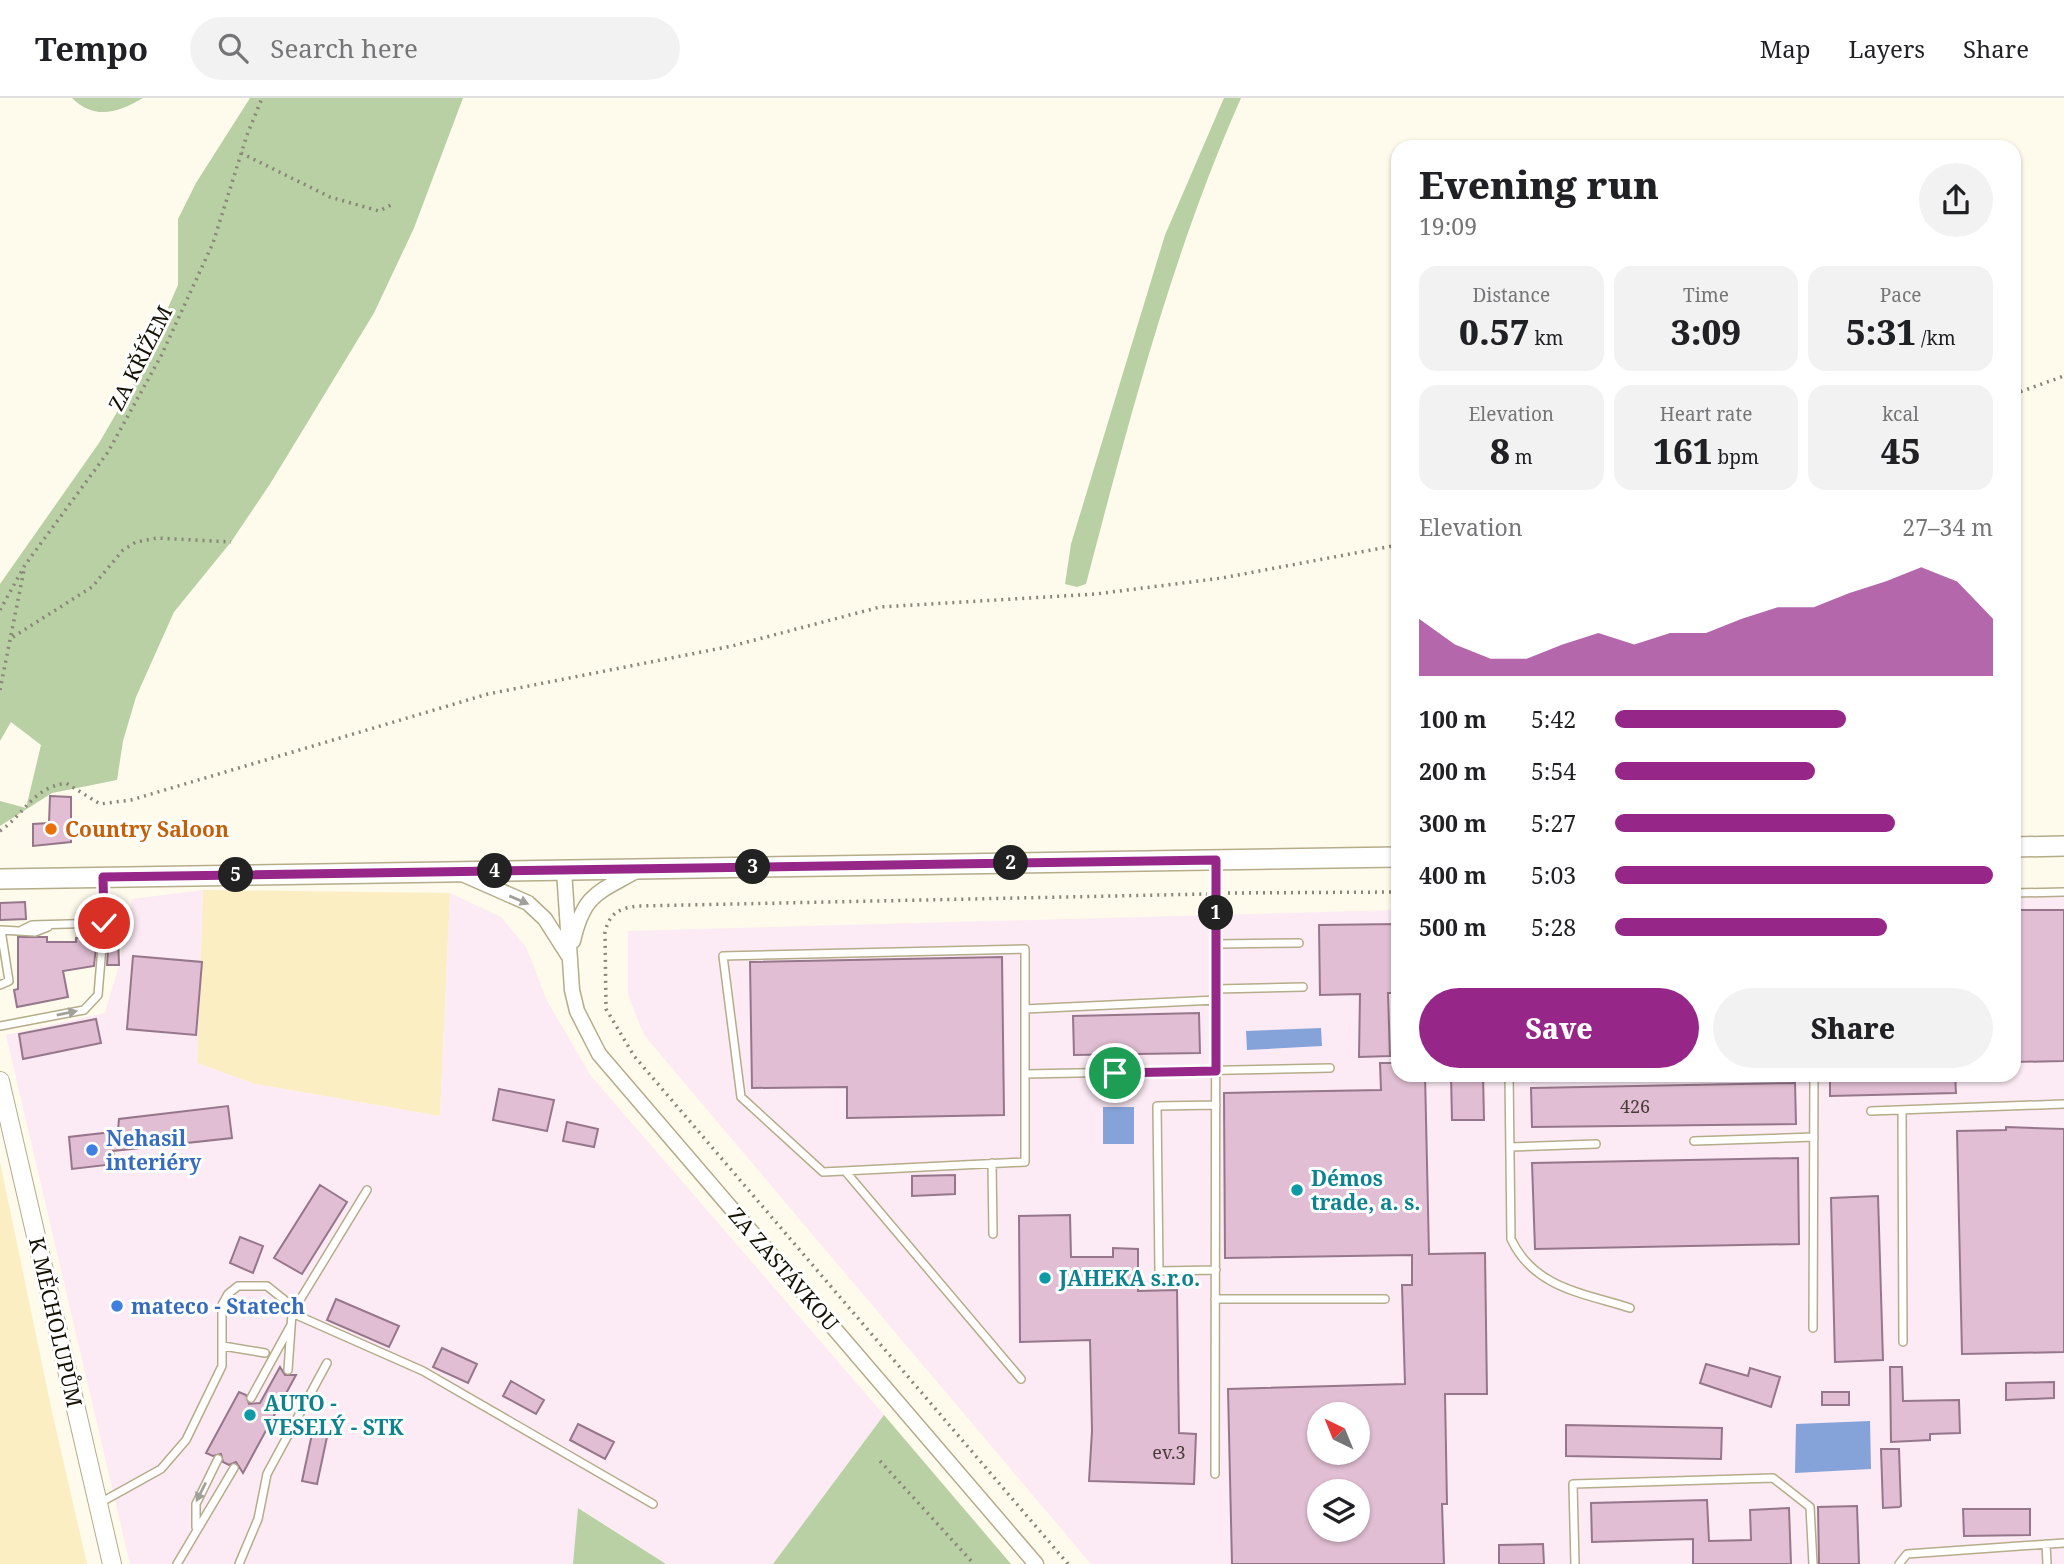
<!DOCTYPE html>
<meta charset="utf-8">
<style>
:root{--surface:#fff;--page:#f2f2f2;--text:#202124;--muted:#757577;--line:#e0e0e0;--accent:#962788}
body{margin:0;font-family:"Noto Serif",serif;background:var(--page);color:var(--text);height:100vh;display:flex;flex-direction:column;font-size:26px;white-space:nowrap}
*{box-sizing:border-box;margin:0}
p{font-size:23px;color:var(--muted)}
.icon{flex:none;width:38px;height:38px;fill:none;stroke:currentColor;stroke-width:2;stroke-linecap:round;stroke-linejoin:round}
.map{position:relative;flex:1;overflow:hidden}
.sheet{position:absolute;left:1391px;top:42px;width:630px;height:942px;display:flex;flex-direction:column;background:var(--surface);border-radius:21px;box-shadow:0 2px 5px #0004}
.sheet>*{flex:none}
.needle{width:46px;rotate:317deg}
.tools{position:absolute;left:1307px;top:1304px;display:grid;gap:14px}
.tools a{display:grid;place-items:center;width:63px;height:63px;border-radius:50%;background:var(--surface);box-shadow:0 2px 5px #0004;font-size:35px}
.pin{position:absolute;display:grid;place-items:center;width:60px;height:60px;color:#fff;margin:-30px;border:4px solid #fff;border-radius:50%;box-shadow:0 2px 7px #0007}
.km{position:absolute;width:35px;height:35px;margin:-18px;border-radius:50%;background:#222;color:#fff;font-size:19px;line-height:35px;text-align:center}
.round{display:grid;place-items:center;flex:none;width:74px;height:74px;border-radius:37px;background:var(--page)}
.summary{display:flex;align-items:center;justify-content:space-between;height:119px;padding:0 28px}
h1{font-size:38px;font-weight:800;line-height:52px}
.metrics{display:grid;grid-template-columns:repeat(3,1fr);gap:10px;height:119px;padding:7px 28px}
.metrics div{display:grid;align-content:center;border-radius:18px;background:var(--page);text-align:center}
.metrics b{font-size:35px;font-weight:800}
.metrics small{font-size:19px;font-weight:400}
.metrics p{font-size:19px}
.chart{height:196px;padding:14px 28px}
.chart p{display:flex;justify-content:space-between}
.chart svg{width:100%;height:126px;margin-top:7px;fill:var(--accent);opacity:.7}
.button{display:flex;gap:14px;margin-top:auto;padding:14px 28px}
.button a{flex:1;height:80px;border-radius:42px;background:var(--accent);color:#fff;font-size:28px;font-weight:800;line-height:80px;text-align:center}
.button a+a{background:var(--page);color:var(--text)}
ul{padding:0 28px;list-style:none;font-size:23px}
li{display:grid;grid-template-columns:112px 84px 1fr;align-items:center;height:52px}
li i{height:18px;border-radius:9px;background:var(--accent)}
header{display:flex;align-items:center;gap:42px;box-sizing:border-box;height:98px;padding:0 35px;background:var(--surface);border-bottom:2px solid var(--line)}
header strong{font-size:33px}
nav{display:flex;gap:38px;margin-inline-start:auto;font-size:24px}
.search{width:490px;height:63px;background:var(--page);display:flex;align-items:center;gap:18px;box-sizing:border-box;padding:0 24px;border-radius:38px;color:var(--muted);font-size:26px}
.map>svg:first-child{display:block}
</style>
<header>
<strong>Tempo</strong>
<div class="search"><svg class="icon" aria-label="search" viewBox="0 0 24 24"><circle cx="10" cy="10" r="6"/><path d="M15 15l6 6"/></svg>Search here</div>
<nav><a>Map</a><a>Layers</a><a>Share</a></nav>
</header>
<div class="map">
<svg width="2064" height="1466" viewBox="0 0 2064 1466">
<rect width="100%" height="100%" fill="#fefaec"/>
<path fill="#faeec2" d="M203,792L450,795L440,1018L255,986L197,965Z
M0,1064L52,1314L87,1466H0Z"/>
<path fill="#fceaf4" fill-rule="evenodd" d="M203,792L197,965L255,986L440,1018L450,795L501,819L526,849L547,903L591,978L884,1317L773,1466H666L579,1410L573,1466H130L6,937L105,915L119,867L132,801Z
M2064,793V1466H1091L644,937L628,897V833L1398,812V976H2014V794ZM1320,1316H1358V1354H1320ZM1320,1393H1358V1432H1320Z"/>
<path fill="#b8d0a3" d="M72,0H143C119,14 95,23 72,0Z
M250,0H463L414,130L374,215L270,386L231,444L174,514L136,599L123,643L117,682L52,695L0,728V703L26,710L41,647L11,624L0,643V486L99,345L138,278L178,187V121L196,85Z
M1224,0H1241C1172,156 1129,322 1086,486L1077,489L1065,486L1071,446L1165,137Z
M884,1317L1011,1466H773Z
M578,1410L666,1466H573Z"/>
<path fill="#86a3d9" d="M1321,930L1322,948L1247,952L1246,933Z
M1103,1009H1134V1046H1103Z
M1870,1323L1871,1371L1795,1375L1796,1326Z"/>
<path fill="#e1bed3" stroke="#96768a" stroke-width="2" fill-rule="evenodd" d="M50,698L71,699V744L33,748V726L49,725Z
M25,804L26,821L0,822V805Z
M2014,812H2064V963L2014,964Z
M1398,826V895H1388L1390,958L1359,959L1360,896L1320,897L1319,827Z
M109,838H118L119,867H107Z
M18,839H47V844H76V840L97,839L94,868L63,873L68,899L17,909L14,892L18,891Z
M133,858L202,864L196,937L127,931Z
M1002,859L1004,1017L847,1020V989L752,990L750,864Z
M1199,915L1200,955L1074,957L1073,918Z
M96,921L101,945L23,961L19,936Z
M1380,965H1398V976H1425L1429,1156L1485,1155L1487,1296H1445L1447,1406H1442L1444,1466H1232L1228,1291L1405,1286L1402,1187H1412V1157L1225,1160L1224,995L1381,992ZM1320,1316H1358V1354H1320ZM1320,1393H1358V1432H1320Z
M1451,976H1483L1484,1022H1452Z
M1830,976H1955L1956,995L1830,998Z
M1795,985L1796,1026L1532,1029L1531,990Z
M499,991L554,1002L547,1033L493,1022Z
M228,1008L232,1040L113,1053L115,1066L72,1071L69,1039L112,1034L118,1032L119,1021Z
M567,1024L598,1031L594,1049L563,1043Z
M2006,1029L2064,1031V1254L1962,1256L1957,1033L2006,1032Z
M1798,1060L1799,1146L1535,1151L1532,1065Z
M955,1077V1096L912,1098V1078Z
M320,1087L347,1104L302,1176L274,1160Z
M1878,1098L1883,1262L1835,1264L1831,1100Z
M1070,1117L1071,1159H1113V1150L1138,1151V1193L1177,1192L1179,1335L1196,1336L1194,1386L1089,1383L1092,1333L1090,1242L1020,1244L1019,1118Z
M240,1139L263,1148L253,1175L230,1165Z
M336,1201L399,1228L389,1249L327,1222Z
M442,1250L477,1266L468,1285L433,1269Z
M1706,1266L1748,1278L1750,1270L1780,1279L1771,1309L1700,1285Z
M280,1269L285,1277H296L243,1375L236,1364L229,1367L223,1364L221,1356L213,1358L206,1355L239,1294L246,1297L249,1306L260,1305Z
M1890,1269H1902L1903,1303L1959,1302L1960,1335L1930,1336V1342L1891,1344Z
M511,1283L544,1302L536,1316L503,1298Z
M2054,1284V1300L2006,1302V1285Z
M1822,1294H1849V1307H1822Z
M578,1326L614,1344L605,1361L570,1342Z
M1566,1327L1722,1330L1721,1361L1566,1358Z
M312,1336L327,1339L317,1386L302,1383Z
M1881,1351H1899L1901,1408L1899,1409L1883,1410Z
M1707,1402L1709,1443L1751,1442L1750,1412L1789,1410L1791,1466H1693V1441L1592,1444L1591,1405Z
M1857,1408L1859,1466H1819L1818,1409Z
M1963,1411H2030V1437L1964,1438Z
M1543,1446L1544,1466H1499V1447Z"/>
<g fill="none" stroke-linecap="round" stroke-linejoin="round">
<defs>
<path id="service" d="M2014,795L2064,794
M22,832L32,827L104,825
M1216,846L1299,845
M1025,851V1064L823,1074L741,999L723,858Z
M0,887L9,883L1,832L35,834L48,829
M1216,891L1303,889
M1025,911L1216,902
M0,928L84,912L98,897L104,825L103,780
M1025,976L1330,970
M1509,976L1511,1141C1534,1190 1583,1195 1630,1210
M1902,1012L1903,1244
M1871,1013L2064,1006
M1694,1043L1814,1039
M1510,1049L1596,1046
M992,1065L993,1136
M846,1074L1021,1281
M367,1092L292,1215L423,1273L653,1406
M1216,1172L1159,1173L1157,1008L1216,1007
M1215,1201H1385
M1813,1230L1814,976
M223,1248L265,1255
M251,1300L291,1227
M1215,1376L1216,764
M98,1406L161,1371L186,1342L222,1268V1207L228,1196L238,1188H267L287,1204L292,1215L288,1272
M196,1429V1406L218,1361
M2046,1446L2047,1466
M177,1466L234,1370
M239,1466L258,1421L267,1376L327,1265
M1575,1466L1573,1386L1773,1380L1810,1409L1813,1466
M1899,1466L1907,1456L2064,1445"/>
<path id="minor" d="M564,772L572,892L577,913L599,956L1036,1466
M460,775L528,805L545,821L568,857
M573,843C584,795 598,795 638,772"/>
<path id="tertiary" d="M0,983L112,1466"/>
<path id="secondary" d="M2014,749L2064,748
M0,781L1398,759"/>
</defs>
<use href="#service" stroke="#b5ac8a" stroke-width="10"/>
<use href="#minor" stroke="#b5ac8a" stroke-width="17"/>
<use href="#tertiary" stroke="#b5ac8a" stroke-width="20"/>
<use href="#secondary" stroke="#b5ac8a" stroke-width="22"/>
<path stroke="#898578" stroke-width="3.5" stroke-dasharray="2 5" stroke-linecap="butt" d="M241,55L330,99L379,113L391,107
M2014,296L2064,278
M0,512L25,467L108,354L161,258L213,145L247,37L262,0
M13,539L92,489L123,452L136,444L157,440L231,444
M0,592L24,472
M0,733C26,715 31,691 66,685L100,706L131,702L488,596L732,548L880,509L1096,496L1222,480L1398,447
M1228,795L1398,794
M880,1363L974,1466
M1068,1466L634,958L606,911L605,834C610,814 620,810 639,808L1207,796"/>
<use href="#service" stroke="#fff" stroke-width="7"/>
<use href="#minor" stroke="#fff" stroke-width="14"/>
<use href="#tertiary" stroke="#fff" stroke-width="18"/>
<use href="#secondary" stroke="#fff" stroke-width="19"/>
</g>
<defs><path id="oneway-solid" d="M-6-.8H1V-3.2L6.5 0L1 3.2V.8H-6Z" transform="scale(1.75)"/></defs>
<g fill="#a1a09b">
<use href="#oneway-solid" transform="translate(519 802) rotate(23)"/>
<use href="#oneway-solid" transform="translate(67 915) rotate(-11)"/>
<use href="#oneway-solid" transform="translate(201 1394) rotate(117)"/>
</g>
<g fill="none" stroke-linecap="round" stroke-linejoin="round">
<defs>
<path id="route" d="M104,825L103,779L1216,762V973L1115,975"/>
</defs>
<use href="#route" stroke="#fff" stroke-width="14"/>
<use href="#route" stroke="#962788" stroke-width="9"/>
</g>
<circle fill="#e8710a" stroke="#fff" stroke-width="2.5" cx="51" cy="731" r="7"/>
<g fill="#3f7fe0" stroke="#fff" stroke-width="2.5">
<circle cx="92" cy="1052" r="7"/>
<circle cx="117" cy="1208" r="7"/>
</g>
<g fill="#0f9aa8" stroke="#fff" stroke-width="2.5">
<circle cx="1297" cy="1092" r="7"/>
<circle cx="1045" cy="1180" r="7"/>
<circle cx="250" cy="1317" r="7"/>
</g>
<g text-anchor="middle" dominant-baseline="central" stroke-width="6" stroke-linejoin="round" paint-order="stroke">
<g font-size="18" fill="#483c38">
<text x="1635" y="1008">426</text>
<text x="1169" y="1354">ev.3</text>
</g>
<g font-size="21" fill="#151105" stroke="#fff">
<text transform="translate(140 260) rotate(-63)">ZA KŘÍŽEM</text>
<text transform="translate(784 1171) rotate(49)">ZA ZASTÁVKOU</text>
<text transform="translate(56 1224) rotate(77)">K MĚCHOLUPŮM</text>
</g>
<g font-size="21" font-weight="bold" fill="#c56008" stroke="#fff" text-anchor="start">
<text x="65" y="731">Country Saloon</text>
</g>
<g font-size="21" font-weight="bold" fill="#366cbe" stroke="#fff" text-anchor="start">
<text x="106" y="1040">Nehasil<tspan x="106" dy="24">interiéry</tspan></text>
<text x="131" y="1208">mateco - Statech</text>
</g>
<g font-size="21" font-weight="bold" fill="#0d838f" stroke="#fff" text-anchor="start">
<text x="1311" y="1080">Démos<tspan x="1311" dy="24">trade, a. s.</tspan></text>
<text x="1059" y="1180">JAHEKA s.r.o.</text>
<text x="264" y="1305">AUTO -<tspan x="264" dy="24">VESELÝ - STK</tspan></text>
</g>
</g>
</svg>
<div class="tools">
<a><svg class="needle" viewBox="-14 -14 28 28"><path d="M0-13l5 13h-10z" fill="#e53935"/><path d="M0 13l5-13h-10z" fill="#757577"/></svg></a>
<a><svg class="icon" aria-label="layers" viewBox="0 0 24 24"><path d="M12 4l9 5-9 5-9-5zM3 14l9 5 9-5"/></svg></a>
</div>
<div class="pin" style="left:1115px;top:975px;background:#1e9e55"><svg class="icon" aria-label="arrive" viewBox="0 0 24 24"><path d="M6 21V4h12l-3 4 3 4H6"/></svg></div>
<div class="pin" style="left:104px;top:825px;background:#d93025"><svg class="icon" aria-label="check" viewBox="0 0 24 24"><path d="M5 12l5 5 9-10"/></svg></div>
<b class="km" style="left:1216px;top:815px">1</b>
<b class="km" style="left:1011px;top:765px">2</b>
<b class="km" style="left:753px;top:769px">3</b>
<b class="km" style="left:495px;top:773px">4</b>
<b class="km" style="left:236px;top:777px">5</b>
<section class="sheet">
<div class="summary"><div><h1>Evening run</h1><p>19:09</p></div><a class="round"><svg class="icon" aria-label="share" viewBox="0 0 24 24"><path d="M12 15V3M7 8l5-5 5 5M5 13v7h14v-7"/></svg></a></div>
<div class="metrics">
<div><p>Distance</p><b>0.57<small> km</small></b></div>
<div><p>Time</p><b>3:09</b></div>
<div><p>Pace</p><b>5:31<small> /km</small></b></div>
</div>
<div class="metrics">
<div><p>Elevation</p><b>8<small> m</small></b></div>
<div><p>Heart rate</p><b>161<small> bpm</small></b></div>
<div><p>kcal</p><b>45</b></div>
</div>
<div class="chart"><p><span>Elevation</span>27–34 m</p>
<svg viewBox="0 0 160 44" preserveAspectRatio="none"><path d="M0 44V24L10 33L20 38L30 38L40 33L50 29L60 33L70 29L80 29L90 24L100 20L110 20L120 15L130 11L140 6L150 11L160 24V44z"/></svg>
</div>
<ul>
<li><b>100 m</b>5:42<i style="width:61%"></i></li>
<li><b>200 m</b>5:54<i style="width:53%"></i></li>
<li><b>300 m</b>5:27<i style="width:74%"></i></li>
<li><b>400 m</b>5:03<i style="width:100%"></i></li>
<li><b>500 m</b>5:28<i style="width:72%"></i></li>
</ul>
<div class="button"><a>Save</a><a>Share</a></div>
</section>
</div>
